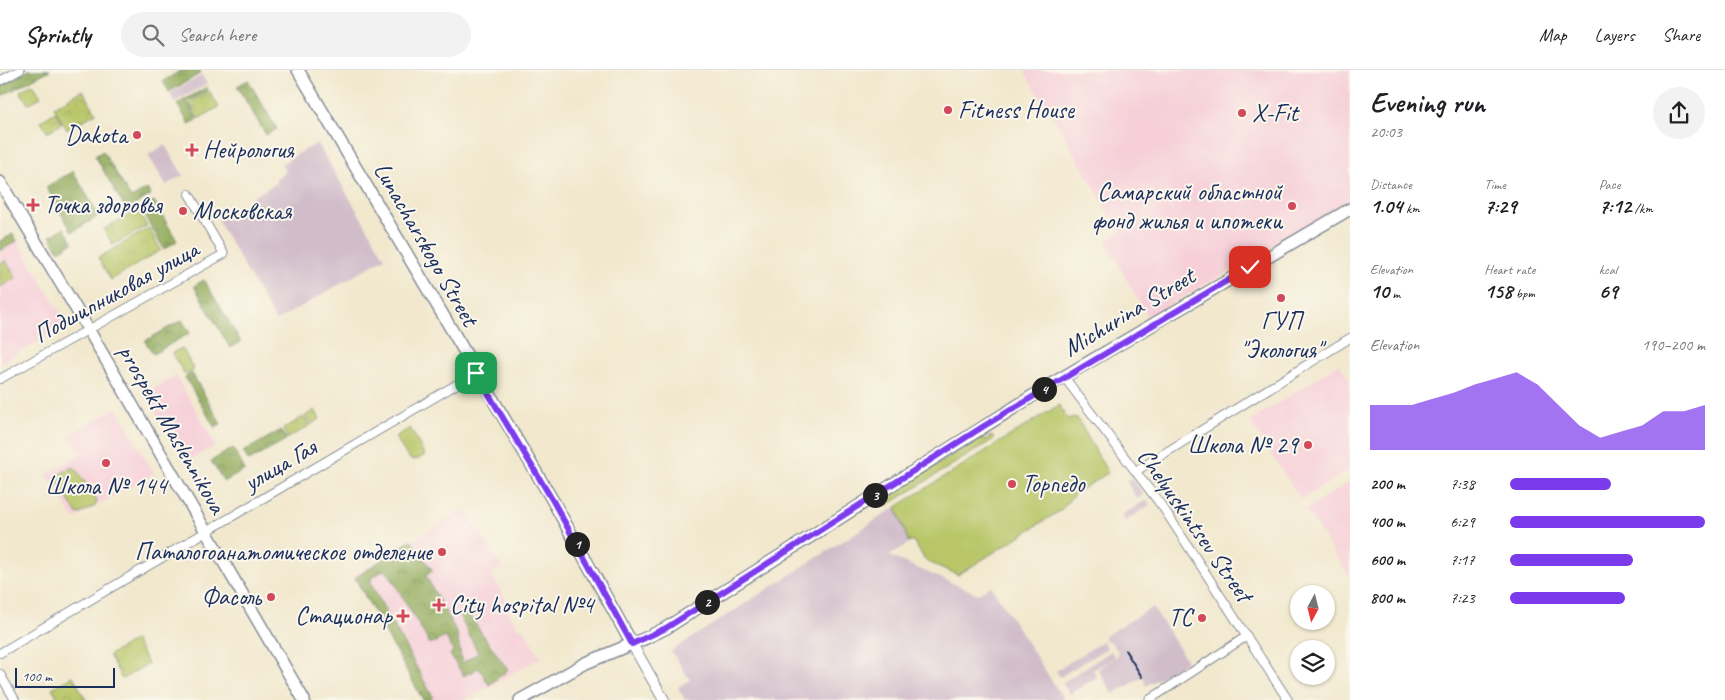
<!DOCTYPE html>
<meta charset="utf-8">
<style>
:root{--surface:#fff;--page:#f2f2f2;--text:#202124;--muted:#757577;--line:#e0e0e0;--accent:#7c3aed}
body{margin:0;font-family:Caveat,sans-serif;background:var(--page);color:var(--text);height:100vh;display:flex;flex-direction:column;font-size:19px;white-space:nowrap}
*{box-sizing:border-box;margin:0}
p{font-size:16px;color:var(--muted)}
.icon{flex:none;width:28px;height:28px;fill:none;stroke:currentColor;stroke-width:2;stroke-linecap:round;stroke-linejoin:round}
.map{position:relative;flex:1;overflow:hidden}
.side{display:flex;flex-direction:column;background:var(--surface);width:375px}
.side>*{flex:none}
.needle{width:32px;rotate:187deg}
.controls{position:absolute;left:1290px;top:515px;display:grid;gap:10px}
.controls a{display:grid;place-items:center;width:45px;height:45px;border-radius:50%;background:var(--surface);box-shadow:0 1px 4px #0004;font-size:25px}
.scale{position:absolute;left:15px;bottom:12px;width:100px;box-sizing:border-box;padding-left:5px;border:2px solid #1b2f5e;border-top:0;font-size:14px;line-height:18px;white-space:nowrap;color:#1b2f5e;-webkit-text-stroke:4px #fbf7ec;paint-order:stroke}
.pin{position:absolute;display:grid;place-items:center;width:42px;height:42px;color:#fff;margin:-21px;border-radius:10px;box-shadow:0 2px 8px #0006}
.km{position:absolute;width:25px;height:25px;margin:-12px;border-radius:50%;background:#222;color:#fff;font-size:14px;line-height:25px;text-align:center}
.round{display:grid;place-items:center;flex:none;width:52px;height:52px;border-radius:26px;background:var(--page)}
.head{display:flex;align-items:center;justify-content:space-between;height:85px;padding:0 20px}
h1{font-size:28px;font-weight:800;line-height:38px}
.metrics{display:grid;grid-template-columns:repeat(3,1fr);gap:8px;height:85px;padding:5px 20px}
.metrics div{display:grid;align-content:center}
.metrics b{font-size:21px;font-weight:800}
.metrics small{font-size:14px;font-weight:400}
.metrics p{font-size:14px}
.chart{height:140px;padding:10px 20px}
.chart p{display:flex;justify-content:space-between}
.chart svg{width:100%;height:90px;margin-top:5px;fill:var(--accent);opacity:.7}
ul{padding:0 20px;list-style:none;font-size:16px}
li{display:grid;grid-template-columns:80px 60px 1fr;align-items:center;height:38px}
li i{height:12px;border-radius:6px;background:var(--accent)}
header{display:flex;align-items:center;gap:30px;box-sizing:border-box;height:70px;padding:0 25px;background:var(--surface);border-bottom:1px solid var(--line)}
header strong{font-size:24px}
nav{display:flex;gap:28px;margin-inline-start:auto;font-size:18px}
.search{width:350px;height:45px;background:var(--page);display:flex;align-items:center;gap:12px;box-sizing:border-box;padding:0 18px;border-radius:28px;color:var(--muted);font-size:19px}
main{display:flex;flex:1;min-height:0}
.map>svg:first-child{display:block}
</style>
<header>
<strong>Sprintly</strong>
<div class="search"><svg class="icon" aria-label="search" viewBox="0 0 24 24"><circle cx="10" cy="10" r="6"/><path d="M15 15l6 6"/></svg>Search here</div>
<nav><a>Map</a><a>Layers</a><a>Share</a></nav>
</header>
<main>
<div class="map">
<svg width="1350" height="630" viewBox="0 0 1350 630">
<defs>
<pattern id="forest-crowns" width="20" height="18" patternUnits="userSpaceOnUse" patternTransform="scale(1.25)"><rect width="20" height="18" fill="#92ab5c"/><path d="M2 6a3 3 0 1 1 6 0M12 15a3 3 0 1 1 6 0" fill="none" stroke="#768c4f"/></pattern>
<pattern id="park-crowns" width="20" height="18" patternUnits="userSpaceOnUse" patternTransform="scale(1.25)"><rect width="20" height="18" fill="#b8c668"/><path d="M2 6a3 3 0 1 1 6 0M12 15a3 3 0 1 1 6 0" fill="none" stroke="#9eaa5d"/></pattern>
</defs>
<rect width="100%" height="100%" fill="#fbf7ec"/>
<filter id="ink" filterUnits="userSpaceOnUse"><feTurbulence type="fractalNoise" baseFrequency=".02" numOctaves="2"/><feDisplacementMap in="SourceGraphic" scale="10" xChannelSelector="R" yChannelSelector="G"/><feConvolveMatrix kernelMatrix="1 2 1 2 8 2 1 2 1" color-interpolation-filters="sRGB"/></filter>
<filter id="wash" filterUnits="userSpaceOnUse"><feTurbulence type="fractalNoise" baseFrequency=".0096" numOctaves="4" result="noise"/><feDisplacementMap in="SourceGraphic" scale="20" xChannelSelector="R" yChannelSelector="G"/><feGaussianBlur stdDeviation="1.12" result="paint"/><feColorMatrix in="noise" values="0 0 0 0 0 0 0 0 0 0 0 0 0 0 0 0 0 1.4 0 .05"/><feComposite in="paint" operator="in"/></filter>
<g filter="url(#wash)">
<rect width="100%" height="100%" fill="#f1e8cd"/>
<path fill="#f6cfd8" d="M1026,0H1350V132L1148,247L1105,171L1120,162L1059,57L1026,4Z
M18,171L67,255L0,293V182Z
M1339,294L1350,310V399L1301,430L1250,351Z
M176,306L216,375L185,393L145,324Z
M116,338L154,403L74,449L47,404L81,384L69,365Z
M1350,411V508L1306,440Z
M465,439L501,497L491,504L510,537L507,539L519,559L523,558L541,588L465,630H422L353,506Z"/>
<path fill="#d1bdca" d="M202,5L207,14L175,32L170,23Z
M317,73L385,188L276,251L218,151L251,132L249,129L277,113L275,109L286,102L281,94Z
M165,75L183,105L166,115L148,85Z
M1132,407L1143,425L1137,429L1126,411Z
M1146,430L1150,435L1125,451L1122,445Z
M896,437L909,473L889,486L978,524L991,516L1064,630H685L678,617L690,610L671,581Z
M1153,537L1187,591L1146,616L1144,612L1145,608H1141L1113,624L1098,599L1117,586L1118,581L1110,571L1108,572L1103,567Z
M1103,571L1107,578L1060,607L1056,601Z
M1111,581L1115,587L1093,600L1097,607L1070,624L1062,613Z"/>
<path fill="#b8c668" stroke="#6a7a63" d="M33,14L41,27L28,34L20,21Z
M138,140L147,156L113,175L104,159Z
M6,191L16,208L0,217V194Z
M182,278L194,300L185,305L172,283Z
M1059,335L1068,349L1073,347L1077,348L1108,403L1074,424L1061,440L958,505L926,491L913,471L909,473L896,437Z
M315,340L320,349L310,355L305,346Z
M410,358L425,385L419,389L412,390L407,386L395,367Z
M992,366L994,369L886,436L881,429L982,367L984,370Z
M72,397L76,399L97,431L95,436L80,444L76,443L55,407Z"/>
<path fill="url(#forest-crowns)" stroke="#566d5d" d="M29,0H50L0,27V16Z
M182,0H199L201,3L169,22L163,11Z
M248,10L277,59L266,65L237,16Z
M207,17L208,20L187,32L197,50L189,54L177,34Z
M103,81L131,128L147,119L151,125L126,140L95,86Z
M73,101L99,146L72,162L46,117Z
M154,131L177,171L164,179L140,138Z
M64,158L73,173L59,181L50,166Z
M13,164L17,171L0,181V171Z
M204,210L241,272L230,278L194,216Z
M182,250L190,263L153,284L145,271Z
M192,303L221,354L215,358L185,307Z
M281,360L287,369L249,391L243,382Z
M233,378L245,400L224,412L211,391Z
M411,470L433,501L426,506L457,563L462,593L478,583L459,545L466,541L508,600L489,615L479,598L464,606L450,585L453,581L446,567L430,574L389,504L384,500L371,509V514L433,627L430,630H423L355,508Z"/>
<path fill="url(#park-crowns)" stroke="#6a7a63" d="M83,20L96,43L67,60L54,37Z
M209,21L219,37L198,49L189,33Z
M56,42L62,54L47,62L41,51Z
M149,158L161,180L111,210L98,188Z
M303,347L309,356L288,368L283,359Z
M135,570L148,594L122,609L109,585Z
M73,606L86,630H59L52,618Z"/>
</g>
<g filter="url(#ink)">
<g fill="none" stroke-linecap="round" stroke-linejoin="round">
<defs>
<path id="minor" d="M0,11L20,0
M1064,307L1164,439L1288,630
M0,309L224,184L189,124
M1136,401L1350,268
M0,583L476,303
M0,604L15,630
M1149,630L1247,566"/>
<path id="tertiary" d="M632,574L664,630"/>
<path id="secondary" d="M298,0L553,431L632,574
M0,112L84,252L304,630
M520,630L586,593L646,568L666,558L1053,313L1350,139"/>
</defs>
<use href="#minor" stroke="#868c96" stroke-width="10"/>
<use href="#tertiary" stroke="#868c96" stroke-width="12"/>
<use href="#secondary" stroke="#868c96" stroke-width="14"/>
<use href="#minor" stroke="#fff" stroke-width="8"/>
<use href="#tertiary" stroke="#fff" stroke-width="10"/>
<use href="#secondary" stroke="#fff" stroke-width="11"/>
<path stroke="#1b2f5e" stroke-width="2" d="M1125,580L1142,607"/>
</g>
</g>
<g fill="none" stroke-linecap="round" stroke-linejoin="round" filter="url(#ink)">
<defs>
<path id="route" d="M476,303L553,431L632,574L666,558L984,356L1250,197"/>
</defs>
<use href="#route" stroke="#fff" stroke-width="10"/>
<use href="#route" stroke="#7c3aed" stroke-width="6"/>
</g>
<g fill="#d1495b" stroke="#fbf7ec" stroke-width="2">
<circle cx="948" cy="40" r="5"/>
<circle cx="1242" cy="43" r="5"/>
<circle cx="137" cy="65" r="5"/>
<path d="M189.5 72.5h5v5h5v5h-5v5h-5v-5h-5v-5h5z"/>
<path d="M30.5 127.5h5v5h5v5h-5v5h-5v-5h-5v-5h5z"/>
<circle cx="1292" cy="136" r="5"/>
<circle cx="183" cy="141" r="5"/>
<circle cx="1281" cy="228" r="5"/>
<circle cx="1308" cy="375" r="5"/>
<circle cx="106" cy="393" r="5"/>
<circle cx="1012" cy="414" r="5"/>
<circle cx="442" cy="482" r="5"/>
<circle cx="271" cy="527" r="5"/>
<path d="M436.5 527.5h5v5h5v5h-5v5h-5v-5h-5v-5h5z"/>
<path d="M400.5 538.5h5v5h5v5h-5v5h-5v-5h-5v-5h5z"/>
<circle cx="1202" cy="548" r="5"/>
</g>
<g text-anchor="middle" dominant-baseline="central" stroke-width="4" stroke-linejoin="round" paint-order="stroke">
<g font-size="25" fill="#1b2f5e" stroke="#fbf7ec" text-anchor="start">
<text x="958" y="40">Fitness House</text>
<text x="1252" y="43">X-Fit</text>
<text x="127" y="65" text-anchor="end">Dakota</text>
<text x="203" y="80">Нейрология</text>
<text x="1282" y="122" text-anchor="end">Самарский областной<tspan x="1282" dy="29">фонд жилья и ипотеки</tspan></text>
<text x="44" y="135">Точка здоровья</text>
<text x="193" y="141">Московская</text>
<text x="1281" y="251" text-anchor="middle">ГУП<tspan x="1281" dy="29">"Экология"</tspan></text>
<text x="1298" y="375" text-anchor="end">Школа № 29</text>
<text x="1022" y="414">Торпедо</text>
<text x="106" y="416" text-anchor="middle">Школа № 144</text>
<text x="432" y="482" text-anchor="end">Паталогоанатомическое отделение</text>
<text x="261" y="527" text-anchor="end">Фасоль</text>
<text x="450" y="535">City hospital №4</text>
<text x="392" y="546" text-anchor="end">Стационар</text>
<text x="1192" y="548" text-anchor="end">ТС</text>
</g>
<g font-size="25" fill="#1b2f5e" stroke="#fbf7ec">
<text transform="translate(426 174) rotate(60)">Lunacharskogo Street</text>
<text transform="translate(116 222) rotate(-29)">Подшипниковая улица</text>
<text transform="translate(1129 242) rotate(-31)">Michurina Street</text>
<text transform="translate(172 359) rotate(60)">prospekt Maslennikova</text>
<text transform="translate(280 395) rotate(-30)">улица Гая</text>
<text transform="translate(1195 455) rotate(55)">Chelyuskintsev Street</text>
</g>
</g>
</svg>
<div class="controls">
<a><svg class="needle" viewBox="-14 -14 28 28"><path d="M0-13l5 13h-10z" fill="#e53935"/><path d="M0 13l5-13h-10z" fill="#757577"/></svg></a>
<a><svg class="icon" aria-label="layers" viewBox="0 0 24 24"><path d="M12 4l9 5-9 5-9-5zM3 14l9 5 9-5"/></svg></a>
</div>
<div class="scale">100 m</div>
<div class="pin" style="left:476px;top:303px;background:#1e9e55"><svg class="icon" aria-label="arrive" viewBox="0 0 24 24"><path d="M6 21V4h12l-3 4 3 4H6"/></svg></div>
<div class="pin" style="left:1250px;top:197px;background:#d93025"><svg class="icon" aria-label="check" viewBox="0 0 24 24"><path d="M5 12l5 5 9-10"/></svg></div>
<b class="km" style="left:577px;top:474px">1</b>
<b class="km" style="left:707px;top:532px">2</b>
<b class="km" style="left:875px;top:425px">3</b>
<b class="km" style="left:1044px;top:319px">4</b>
</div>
<section class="side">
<div class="head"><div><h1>Evening run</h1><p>20:03</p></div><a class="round"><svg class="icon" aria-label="share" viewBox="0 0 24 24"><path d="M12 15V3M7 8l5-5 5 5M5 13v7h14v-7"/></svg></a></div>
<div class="metrics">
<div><p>Distance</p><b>1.04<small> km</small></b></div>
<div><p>Time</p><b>7:29</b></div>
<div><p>Pace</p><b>7:12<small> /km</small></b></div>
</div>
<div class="metrics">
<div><p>Elevation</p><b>10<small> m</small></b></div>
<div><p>Heart rate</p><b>158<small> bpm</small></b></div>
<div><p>kcal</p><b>69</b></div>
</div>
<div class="chart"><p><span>Elevation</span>190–200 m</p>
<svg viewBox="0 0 160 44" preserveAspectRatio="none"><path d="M0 44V22L10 22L20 22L30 19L40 16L50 12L60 9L70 6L80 12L90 22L100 32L110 38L120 35L130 32L140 25L150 25L160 22V44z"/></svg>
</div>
<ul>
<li><b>200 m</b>7:38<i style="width:52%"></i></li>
<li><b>400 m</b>6:29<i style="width:100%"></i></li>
<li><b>600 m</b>7:17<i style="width:63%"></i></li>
<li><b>800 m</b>7:23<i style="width:59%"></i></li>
</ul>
</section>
</main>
